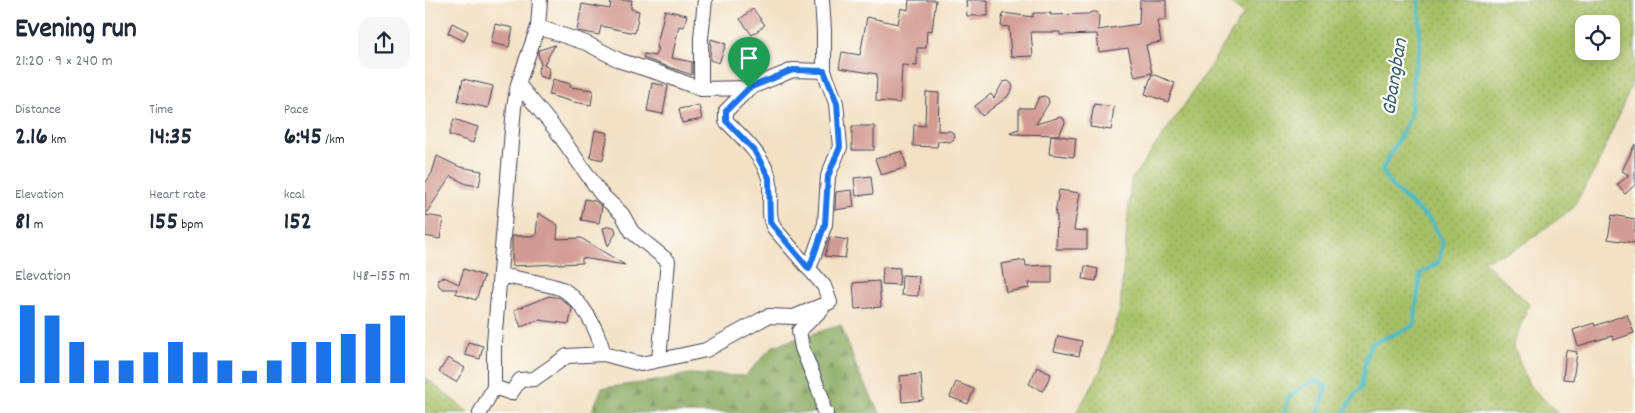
<!DOCTYPE html>
<meta charset="utf-8">
<style>
:root{--surface:#fff;--page:#f6f6f7;--text:#1f2937;--muted:#747a83;--accent:#1a73e8}
body{margin:0;font-family:Dekko,sans-serif;background:var(--page);color:var(--text);height:100vh;display:flex;flex-direction:column;font-size:19px;white-space:nowrap}
*{box-sizing:border-box;margin:0}
p{font-size:16px;color:var(--muted)}
.icon{flex:none;width:28px;height:28px;fill:none;stroke:currentColor;stroke-width:2;stroke-linecap:round;stroke-linejoin:round}
.map{position:relative;flex:1;overflow:hidden}
.sheet{display:flex;flex-direction:column;background:var(--surface);width:425px}
.sheet>*{flex:none}
.controls{position:absolute;left:1150px;top:15px;display:grid;gap:10px}
.controls a{display:grid;place-items:center;width:45px;height:45px;border-radius:10px;background:var(--surface);box-shadow:0 2px 8px #0003;font-size:25px}
.pin{position:absolute;display:grid;place-items:center;width:42px;height:42px;color:#fff;margin:-51px -21px;border-radius:50% 50% 50% 0;rotate:-45deg;box-shadow:0 0 5px #0007}
.pin .icon{rotate:45deg}
.round{display:grid;place-items:center;flex:none;width:52px;height:52px;border-radius:15px;background:var(--page)}
.headline{display:flex;align-items:center;justify-content:space-between;height:85px;padding:0 15px}
h1{font-size:28px;font-weight:700;line-height:38px}
.stats{display:grid;grid-template-columns:repeat(3,1fr);gap:8px;height:85px;padding:5px 15px}
.stats div{display:grid;align-content:center}
.stats b{font-size:25px;font-weight:700}
.stats small{font-size:14px;font-weight:400}
.stats p{font-size:14px}
.chart{height:140px;padding:10px 15px}
.chart p{display:flex;justify-content:space-between}
.chart svg{width:100%;height:90px;margin-top:5px;stroke:var(--accent);stroke-width:6}
main{display:flex;flex:1;min-height:0}
.map>svg:first-child{display:block}
</style>
<main>
<section class="sheet">
<div class="headline"><div><h1>Evening run</h1><p>21:20 · 9 × 240 m</p></div><a class="round"><svg class="icon" aria-label="share" viewBox="0 0 24 24"><path d="M12 15V3M7 8l5-5 5 5M5 13v7h14v-7"/></svg></a></div>
<div class="stats">
<div><p>Distance</p><b>2.16<small> km</small></b></div>
<div><p>Time</p><b>14:35</b></div>
<div><p>Pace</p><b>6:45<small> /km</small></b></div>
</div>
<div class="stats">
<div><p>Elevation</p><b>81<small> m</small></b></div>
<div><p>Heart rate</p><b>155<small> bpm</small></b></div>
<div><p>kcal</p><b>152</b></div>
</div>
<div class="chart"><p><span>Elevation</span>148–155 m</p>
<svg viewBox="0 0 160 44" preserveAspectRatio="none"><path d="M5 44V6M15 44V11M25 44V24M35 44V33M45 44V33M55 44V29M65 44V24M75 44V29M85 44V33M95 44V38M105 44V33M115 44V24M125 44V24M135 44V20M145 44V15M155 44V11"/></svg>
</div>
</section>
<div class="map">
<svg width="1210" height="413" viewBox="0 0 1210 413">
<defs>
<pattern id="grass-dots" width="8" height="8" patternUnits="userSpaceOnUse" patternTransform="scale(1.25)"><rect width="8" height="8" fill="#a7c066"/><path d="M2 2h.1M6 6h.1" fill="none" stroke="#889c55" stroke-width="1.8" stroke-linecap="round"/></pattern>
<pattern id="forest-firs" width="22" height="20" patternUnits="userSpaceOnUse" patternTransform="scale(1.25)"><rect width="22" height="20" fill="#85a65b"/><path d="M5 1l3.5 6h-7zM16 11l3.5 6h-7z" fill="#6c874c"/></pattern>
</defs>
<rect width="100%" height="100%" fill="#fdfcf7"/>
<filter id="ink" filterUnits="userSpaceOnUse"><feTurbulence type="fractalNoise" baseFrequency=".02" numOctaves="2"/><feDisplacementMap in="SourceGraphic" scale="10" xChannelSelector="R" yChannelSelector="G"/><feConvolveMatrix kernelMatrix="1 2 1 2 8 2 1 2 1" color-interpolation-filters="sRGB"/></filter>
<filter id="wash" filterUnits="userSpaceOnUse"><feTurbulence type="fractalNoise" baseFrequency=".0096" numOctaves="4" result="noise"/><feDisplacementMap in="SourceGraphic" scale="20" xChannelSelector="R" yChannelSelector="G"/><feGaussianBlur stdDeviation="1.12" result="paint"/><feColorMatrix in="noise" values="0 0 0 0 0 0 0 0 0 0 0 0 0 0 0 0 0 1.4 0 .05"/><feComposite in="paint" operator="in"/></filter>
<g filter="url(#wash)">
<rect width="100%" height="100%" fill="#f2e1c5"/>
<path fill="url(#grass-dots)" stroke="#647150" fill-rule="evenodd" d="M800,0H1210V76L1172,166L1147,209L1091,249L1058,261L1104,304L1088,345L1104,385L1133,413H651L675,372L695,310L706,180L758,107L819,14ZM1159,24H1186V51H1159Z
M0,377L44,413H0Z"/>
<path fill="url(#forest-firs)" stroke="#54644b" d="M416,325L434,374L455,413H166L177,388L230,381L264,374L320,376L348,346Z"/>
<g fill="none" stroke-linecap="round" stroke-linejoin="round">
<path stroke="#4cbac2" stroke-width="4.5" d="M860,413L864,397L880,385L892,380L902,387L893,413
M919,413L930,394L936,388L941,358L946,344L989,326L995,274L1013,263L1018,244L1007,222L967,187L957,170L986,116L988,76L995,48L994,0"/>
</g>
<g id="blocks">
<path fill="#d19a92" d="M186,0H207L206,9L214,11L210,33L176,26L174,35L152,31L157,4L185,9Z
M484,0H511L507,31L502,30L501,48H492V66L477,65L475,103L451,101L452,74L414,68L417,52L435,55L442,17L473,24L476,8L483,10Z
M541,0H563V16H542Z
M715,0H741V20H732L736,42L721,45L727,73L710,77L703,48L674,52L672,34L635,35V32H606L608,56L586,57L584,27L576,26L578,13L608,17V13H626L625,15L663,14L667,12H672L674,16L673,30L714,24Z
M328,9L340,25L327,35L315,19Z
M240,10L262,15L259,27L254,26L247,58L267,62V75L218,58L219,54L230,56L233,48H231Z
M27,23L43,31L39,41L23,33Z
M70,24L88,28L84,47L66,43Z
M286,39L301,44L294,63L285,60Z
M130,45L119,64L124,69L123,79L114,76L113,70L116,65L113,54L114,50Z
M727,74L750,83L743,102L720,94Z
M38,79L68,86L63,108L33,101Z
M128,79L146,84L145,87L168,90L166,105L148,102L124,95Z
M583,81L587,84L588,88L582,97L557,116L550,106L566,94L569,98L578,82Z
M227,83L243,86L238,114L222,111Z
M501,92L514,93L513,131H526L530,136L529,139L525,142L513,141L512,147L488,146L489,125L500,126Z
M619,96L623,98L624,103L611,124L635,117L639,119L640,123L634,135L586,134L585,132L594,129V108H609L614,97Z
M669,104L689,107L686,130L665,127Z
M274,105L277,119L257,123L254,109Z
M29,119L53,127L48,143L24,135Z
M427,126H449V150H427Z
M170,130L183,133L178,160L165,157Z
M626,135L651,138L649,157L624,154Z
M1210,144V185L1200,194L1192,185L1204,175L1197,171Z
M477,151L482,167L456,175L450,159Z
M12,156L35,167L57,171L54,186L41,184L26,176L0,215L18,218L15,239L0,236V184L7,173Z
M446,176L448,194L431,196L429,178Z
M427,190L429,207L410,210L411,192Z
M634,190L655,193L649,230L662,231V249H631L632,215H630Z
M160,199L170,201L177,207L174,223L156,220Z
M113,213L133,225L132,239L156,238L200,265L157,258V263L87,266V236H111Z
M1187,215L1210,219V243L1183,239Z
M186,226L190,228L191,233L183,246L178,228Z
M405,237L423,240L420,258L400,256Z
M600,260L601,266L627,265V283H604L605,288L581,292L576,264Z
M660,266L673,269L671,281L658,279Z
M458,267L475,268L474,285L457,284Z
M39,269L59,276L51,300L30,293L32,289H18L14,286L12,279L19,277L34,284Z
M477,275L494,276L493,296L476,295Z
M454,281L456,307L430,309L428,283Z
M124,296L135,298L147,308L144,324L114,320L96,327L89,310Z
M1202,314L1209,333L1189,340L1187,336L1153,346L1148,330L1169,323L1170,326Z
M633,336L657,341L654,356L629,351Z
M43,342L58,346L55,359L40,355Z
M1141,350L1152,352L1148,380L1138,379Z
M23,358L40,368L31,382L14,372Z
M612,367L626,374L618,391L604,384Z
M496,374L498,400L477,402L475,376Z
M531,382L549,389L543,404L525,397Z"/>
</g>
</g>
<g filter="url(#ink)">
<use href="#blocks" fill-opacity="0" stroke="#413f50" stroke-width="1"/>
<g fill="none" stroke-linecap="round" stroke-linejoin="round">
<defs>
<path id="minor" d="M113,27L161,43L196,61L237,74L276,89L324,88L368,70L399,71V31L397,0
M93,84L131,130L176,194L197,214L207,232L243,261L234,360
M324,88L301,111V121C317,137 338,156 344,178C348,194 341,213 349,228L399,286L405,302
M276,89V38L280,0
M384,269L400,224L403,176L415,147L411,103L399,71
M75,275C87,278 131,285 139,290C161,305 172,329 179,354
M397,309L374,331L377,348L397,398L398,409L401,413
M69,387L86,393L95,380L109,379L142,356L179,354L216,364L281,350L343,316L369,317L405,302
M55,413L69,387V343L89,107L93,84L113,27L115,0"/>
</defs>
<use href="#minor" stroke="#413f50" stroke-width="16"/>
<use href="#minor" stroke="#fff" stroke-width="14"/>
</g>
</g>
<g fill="none" stroke-linecap="round" stroke-linejoin="round" filter="url(#ink)">
<defs>
<path id="route" d="M368,70L399,71L412,103L415,147L403,176L400,224L384,269L345,222L344,178L329,150L301,121V111L324,88Z"/>
</defs>
<use href="#route" stroke="#fff" stroke-width="10"/>
<use href="#route" stroke="#1a73e8" stroke-width="6"/>
</g>
<g text-anchor="middle" dominant-baseline="central" stroke-width="4.5" stroke-linejoin="round" paint-order="stroke">
<g font-size="21" font-style="italic" fill="#335f71" stroke="#fdfcf7">
<text transform="translate(971 77) rotate(-81)">Gbangban</text>
</g>
</g>
</svg>
<div class="controls">
<a><svg class="icon" aria-label="locate" viewBox="0 0 24 24"><circle cx="12" cy="12" r="6"/><path d="M12 2v4M12 18v4M2 12h4M18 12h4"/></svg></a>
</div>
<div class="pin" style="left:324px;top:88px;background:#1e9e55"><svg class="icon" aria-label="arrive" viewBox="0 0 24 24"><path d="M6 21V4h12l-3 4 3 4H6"/></svg></div>
</div>
</main>
